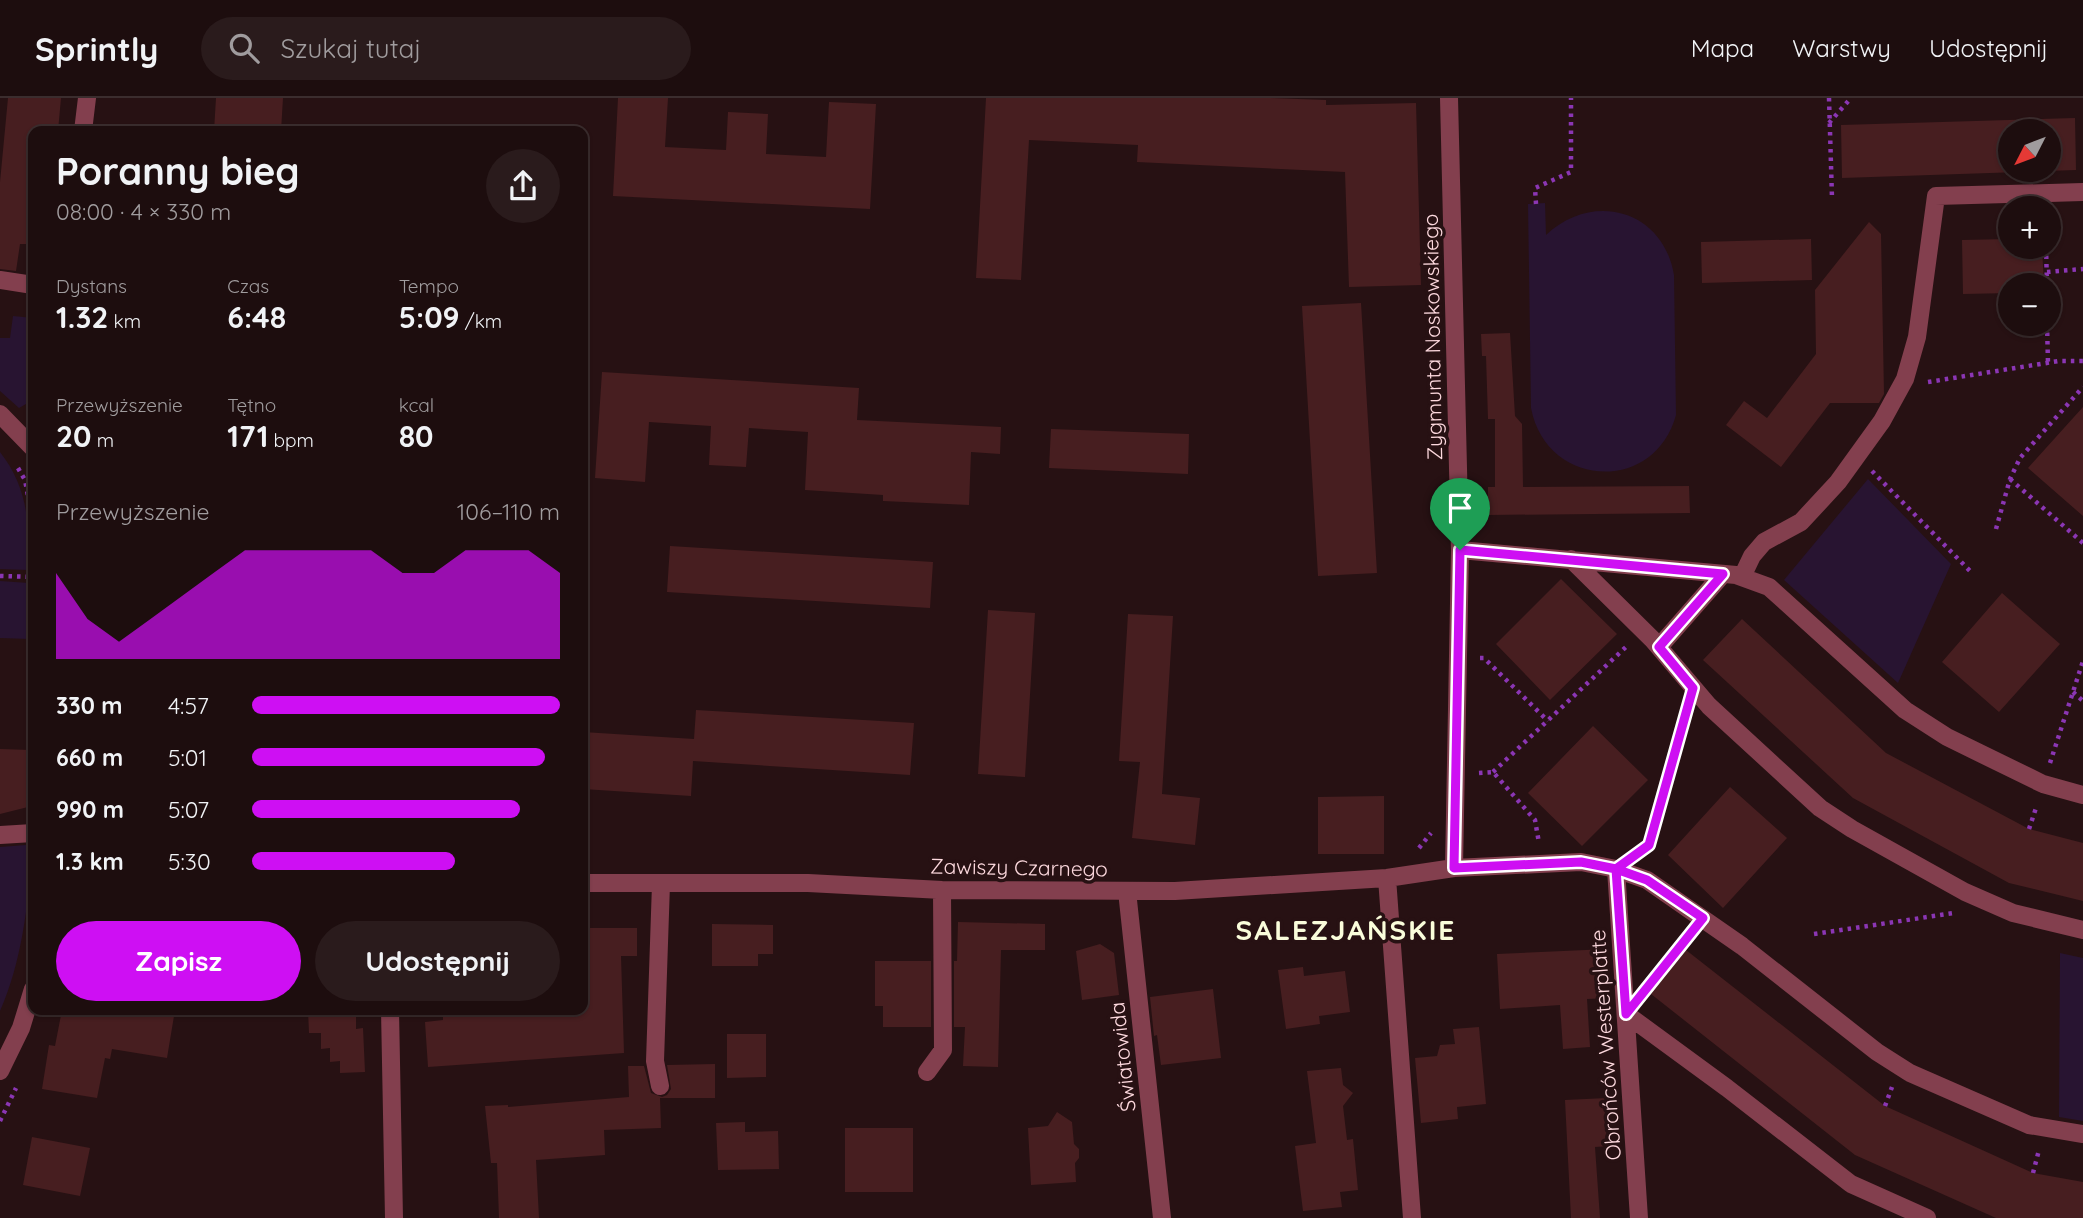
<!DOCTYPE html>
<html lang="pl">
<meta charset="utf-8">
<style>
:root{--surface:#1d0d0e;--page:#2a1b1c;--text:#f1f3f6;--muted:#a09c9e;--line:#3b2d2e;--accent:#ce0ff3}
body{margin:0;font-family:Quicksand,sans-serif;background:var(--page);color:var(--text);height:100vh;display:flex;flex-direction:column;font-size:26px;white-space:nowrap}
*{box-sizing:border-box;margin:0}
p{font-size:23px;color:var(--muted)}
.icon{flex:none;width:38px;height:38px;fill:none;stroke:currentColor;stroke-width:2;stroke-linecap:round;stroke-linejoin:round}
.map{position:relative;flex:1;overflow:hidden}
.side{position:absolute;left:28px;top:28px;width:560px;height:889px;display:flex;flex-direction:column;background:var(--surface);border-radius:14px;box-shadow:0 2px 5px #0004,0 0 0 2px var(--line)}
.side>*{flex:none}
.needle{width:46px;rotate:228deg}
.fabs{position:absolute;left:1998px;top:21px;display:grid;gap:14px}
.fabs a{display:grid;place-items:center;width:63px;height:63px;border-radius:50%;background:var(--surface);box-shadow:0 2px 5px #0004,0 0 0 2px var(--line);font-size:35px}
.pin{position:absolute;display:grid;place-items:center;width:60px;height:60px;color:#fff;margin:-72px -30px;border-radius:50% 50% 50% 0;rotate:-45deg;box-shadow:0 0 7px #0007}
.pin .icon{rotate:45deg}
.round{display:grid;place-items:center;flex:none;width:74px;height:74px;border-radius:37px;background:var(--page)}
.overview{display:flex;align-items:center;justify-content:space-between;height:119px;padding:0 28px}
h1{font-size:38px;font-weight:700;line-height:52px}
.figures{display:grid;grid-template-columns:repeat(3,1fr);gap:10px;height:119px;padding:7px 28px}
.figures div{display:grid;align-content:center}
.figures b{font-size:30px;font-weight:700}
.figures small{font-size:19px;font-weight:400}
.figures p{font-size:19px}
.chart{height:196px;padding:14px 28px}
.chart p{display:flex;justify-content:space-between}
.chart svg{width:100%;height:126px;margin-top:7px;fill:var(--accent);opacity:.7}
.action{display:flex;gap:14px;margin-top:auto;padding:14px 28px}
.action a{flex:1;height:80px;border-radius:42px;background:var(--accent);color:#fff;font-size:28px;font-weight:700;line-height:80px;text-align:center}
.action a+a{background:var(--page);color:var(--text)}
ul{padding:0 28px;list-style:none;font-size:23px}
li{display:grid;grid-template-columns:112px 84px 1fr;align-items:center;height:52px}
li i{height:18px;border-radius:9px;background:var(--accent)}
header{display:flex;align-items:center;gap:42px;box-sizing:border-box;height:98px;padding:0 35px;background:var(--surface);border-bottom:2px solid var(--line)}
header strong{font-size:33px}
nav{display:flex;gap:38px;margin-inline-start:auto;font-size:24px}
.search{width:490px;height:63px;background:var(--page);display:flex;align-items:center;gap:18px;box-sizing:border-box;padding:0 24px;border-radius:38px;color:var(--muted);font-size:26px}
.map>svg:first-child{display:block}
</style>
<header>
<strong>Sprintly</strong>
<div class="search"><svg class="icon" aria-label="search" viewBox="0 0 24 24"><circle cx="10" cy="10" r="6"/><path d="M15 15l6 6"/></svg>Szukaj tutaj</div>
<nav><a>Mapa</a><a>Warstwy</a><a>Udostępnij</a></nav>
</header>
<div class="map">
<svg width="2083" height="1120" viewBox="0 0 2083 1120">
<rect width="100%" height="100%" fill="#271113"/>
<path fill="#281431" d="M1545,105L1546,137C1592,93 1663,111 1674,177L1676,317C1654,397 1546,390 1531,310L1528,106Z
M13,218L33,220V302L19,310L0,293V240H10Z
M0,354C29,391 29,427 29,472L0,471Z
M1868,381L1951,466L1898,585L1784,482Z
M0,483L29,485L30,541L0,540Z
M26,747L33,757C27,809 22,864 0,913V749Z
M2060,855L2083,860V1023L2059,1019Z"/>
<path fill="#471e20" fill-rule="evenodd" d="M8,0H61L58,33H33V146H20L16,173L0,171V84Z
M216,0H283L281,33H214Z
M618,0H668L665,49L726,52L728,14L768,16L766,56L826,59L829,4L876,6L870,111L613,98Z
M986,0H1271L1326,2V7L1416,5L1421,187L1349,189L1345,74L1137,64L1138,47L1029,42L1021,182L976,180Z
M2075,20L2076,72L1842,80L1841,27ZM2011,33H2049V72H2011Z
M1869,124L1881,136L1884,296L1879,305H1830L1781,369L1726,327L1744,303L1767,320L1816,256L1815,192Z
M1811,141L1812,182L1702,185L1701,144Z
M2011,141V149H2042L2044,187H2011V195L1963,196L1962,142Z
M1361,205L1377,475L1318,478L1302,208Z
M1510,235L1515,318L1522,326L1523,389L1689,388L1690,415L1488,417V389H1495V321H1488L1486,258H1482L1481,236Z
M602,274L859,290L857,322L1001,329L1000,356L971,354L969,407L883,403V397L805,392L808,334L749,330L746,369L709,367L711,328L649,324L645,384L595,380Z
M2083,309V418L2028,370Z
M1051,331L1189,336L1188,376L1049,370Z
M670,448L933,464L930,510L667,494Z
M1561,481L1617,536L1550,602L1496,546Z
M2002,495L2060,546L1999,614L1942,564Z
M988,512L1035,515L1025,679L978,676Z
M1128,516L1173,518L1162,696L1200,700L1195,747L1132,740L1140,664L1119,663Z
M1742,521L1886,655L2029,731L2083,745V803L2009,785L1853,700L1703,562Z
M696,612L914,625L910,677L693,663L691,698L583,691V634L694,641Z
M1593,628L1648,682L1582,748L1528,695Z
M0,651L30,652L28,709L0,716Z
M1730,689L1787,740L1723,810L1668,757Z
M1384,698V756H1318V699Z
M958,824L1045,826V852H1001L998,969L963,968L965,929H954V863H957Z
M712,826L773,827V856H758V868H712Z
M583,830H637V858H621L624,955L428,969L425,924L443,922V918L520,913V919L583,914Z
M1100,846L1114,855L1119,897L1082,902L1076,853Z
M1608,851L1611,900L1587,901L1590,949L1563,951L1560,907L1500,911L1497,856Z
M1686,852L1885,1008L2033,1075L2083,1084V1120H1996L1855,1057L1651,896Z
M875,863H931V929H883V908H875Z
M1303,869L1304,878L1345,873L1350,914L1319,918L1320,926L1286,931L1278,872Z
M1213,891L1221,960L1161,967L1157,937L1154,938L1150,899Z
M62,912H175L167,960L112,951L110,961L105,960L97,1000L42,991L49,947L55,948Z
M308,912H356V931L363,930L365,974L340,975V963L330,964V950L321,951V935H309Z
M1479,929L1486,1006L1457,1009L1458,1021L1421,1025L1415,960L1437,958L1440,947L1455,946L1453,931Z
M727,936H766V979L727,980Z
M715,966V1000H660L661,1030L604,1032L605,1057L536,1062L539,1120H499L497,1065H491L485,1008L508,1007V1009L629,999L628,968H644L651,995L662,999L667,997L671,991L667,967Z
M1341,970L1343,987L1353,995L1343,1008L1347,1042L1353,1041L1358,1092L1340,1094L1342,1109L1303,1113L1295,1048L1316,1045L1307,973Z
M1607,1000L1609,1048L1595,1049L1600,1120H1571L1565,1002Z
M1057,1014L1072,1024L1074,1046L1079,1051V1060L1075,1065L1076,1084L1031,1087L1028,1030L1048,1028Z
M745,1024V1034L778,1033L779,1071L718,1072L716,1025Z
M845,1030H913V1094H845Z
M32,1039L90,1050L80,1098L23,1087Z"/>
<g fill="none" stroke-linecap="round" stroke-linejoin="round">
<path stroke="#8b36b4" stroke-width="4.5" stroke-dasharray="3.5 5" stroke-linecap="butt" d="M1829,0L1832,100
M1829,25L1851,0
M1536,106L1535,90L1571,74V0
M2046,149L2047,187
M2047,174L2083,171
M2047,226L2048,265
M1928,284L2059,263H2083
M18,370L25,382L33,424
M1872,373L1972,475
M2010,381L2083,445
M1996,431L2010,381L2020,360L2083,289
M0,478L33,479
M1480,560H1484L1548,623
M2073,594L2083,603
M2050,665L2083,563
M1493,674L1627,548
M1479,675L1493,674L1535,722L1539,745
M2029,731L2037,707
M1419,750L1431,735
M1639,754L1649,747L1686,615
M1814,836L1954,815
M1646,890L1689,837
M1885,1008L1892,989
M0,1023L16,990
M2033,1075L2039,1052"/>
<path stroke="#833f4e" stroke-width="18" d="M1449,0L1460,452L1454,770
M83,33L87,0
M0,182L33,187
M0,316L33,350
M1460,452L1736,477L1769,489L1905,612L1947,639L2043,686L2083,697
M1571,461L1652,541L1709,608L1820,710L1852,731L1965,794L2013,815L2083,832
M1742,479L1752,458L1764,444L1801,424L1838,384L1882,323L1905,281L1917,239L1936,98L2083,94
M1659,549L1723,476
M0,737L33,735
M1616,771L1639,1120
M1387,780L1412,1120
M583,785H808L942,792L1175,793L1387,780L1454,770L1581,764L1616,771L1647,782L1742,848L1877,954L1910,975L2029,1027L2083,1036
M1127,793L1162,1120
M390,912L394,1120
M1626,916L1727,990L1851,1086L1927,1120
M0,973L21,930L33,891
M927,974L943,952L942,792
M660,988L655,963L661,786"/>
</g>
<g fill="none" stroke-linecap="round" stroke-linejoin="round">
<defs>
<path id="route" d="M1460,452L1454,770L1581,764L1616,771L1647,782L1703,820L1626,916L1616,771L1649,747L1693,590L1659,549L1723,476L1460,452"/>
</defs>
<use href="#route" stroke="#fff" stroke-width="14"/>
<use href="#route" stroke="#ce0ff3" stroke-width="9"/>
</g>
<g text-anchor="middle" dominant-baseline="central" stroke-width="7" stroke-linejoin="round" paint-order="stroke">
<g font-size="21" fill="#fdd9de" stroke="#271113">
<text transform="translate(1432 239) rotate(-91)">Zygmunta Noskowskiego</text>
<text transform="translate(1019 769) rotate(1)">Zawiszy Czarnego</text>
<text transform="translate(1605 947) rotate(-94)">Obrońców Westerplatte</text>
<text transform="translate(1122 959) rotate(-96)">Światowida</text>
</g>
<g font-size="28" font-weight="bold" letter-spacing="2" fill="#fafddb" stroke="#271113">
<text x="1346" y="831">SALEZJAŃSKIE</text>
</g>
</g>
</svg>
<div class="fabs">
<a><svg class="needle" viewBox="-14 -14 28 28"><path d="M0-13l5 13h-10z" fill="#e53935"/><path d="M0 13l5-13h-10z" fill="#a09c9e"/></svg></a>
<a>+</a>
<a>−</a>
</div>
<div class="pin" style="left:1460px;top:452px;background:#1e9e55"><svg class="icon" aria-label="arrive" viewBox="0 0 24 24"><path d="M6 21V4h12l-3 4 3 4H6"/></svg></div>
<section class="side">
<div class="overview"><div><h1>Poranny bieg</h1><p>08:00 · 4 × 330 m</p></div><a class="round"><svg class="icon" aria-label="share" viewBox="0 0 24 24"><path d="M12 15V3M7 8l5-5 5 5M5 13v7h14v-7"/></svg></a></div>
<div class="figures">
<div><p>Dystans</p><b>1.32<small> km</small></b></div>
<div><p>Czas</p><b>6:48</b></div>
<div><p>Tempo</p><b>5:09<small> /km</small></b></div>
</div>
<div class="figures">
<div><p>Przewyższenie</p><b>20<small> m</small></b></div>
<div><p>Tętno</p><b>171<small> bpm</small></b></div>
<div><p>kcal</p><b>80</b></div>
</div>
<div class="chart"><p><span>Przewyższenie</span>106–110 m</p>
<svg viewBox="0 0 160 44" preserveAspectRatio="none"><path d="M0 44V14L10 30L20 38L30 30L40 22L50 14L60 6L70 6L80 6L90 6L100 6L110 14L120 14L130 6L140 6L150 6L160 14V44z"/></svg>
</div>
<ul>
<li><b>330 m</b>4:57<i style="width:100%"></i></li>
<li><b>660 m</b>5:01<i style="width:95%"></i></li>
<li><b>990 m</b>5:07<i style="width:87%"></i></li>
<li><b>1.3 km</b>5:30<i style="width:66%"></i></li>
</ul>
<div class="action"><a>Zapisz</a><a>Udostępnij</a></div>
</section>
</div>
